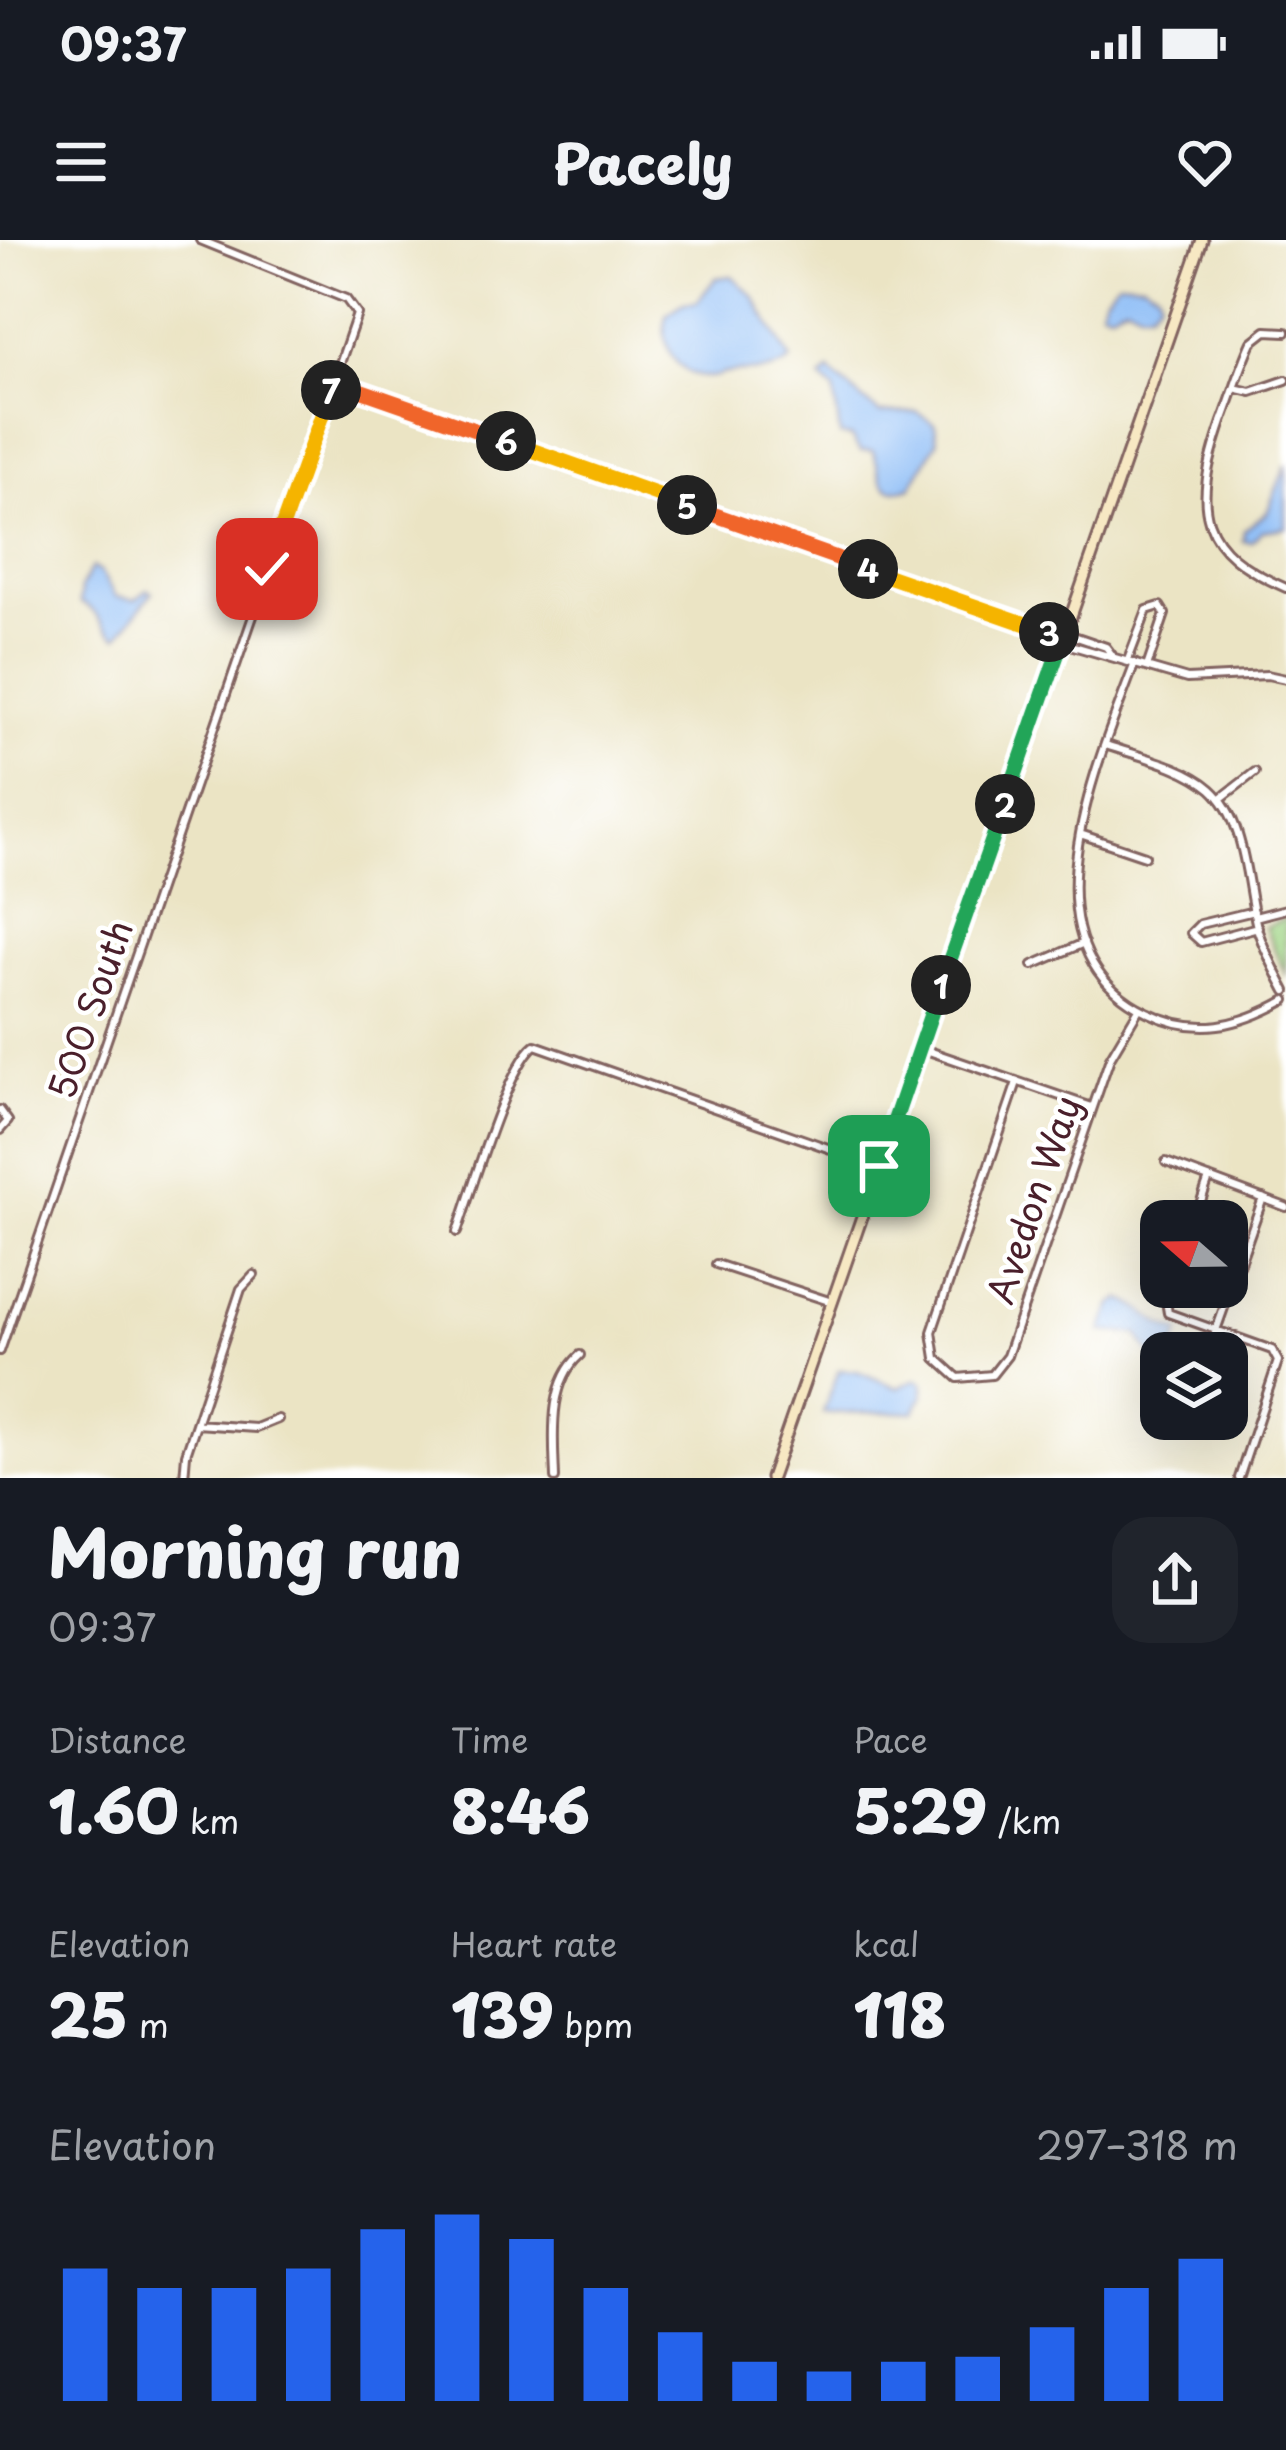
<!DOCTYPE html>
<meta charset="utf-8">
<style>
:root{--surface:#171b24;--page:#20242c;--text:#f1f3f6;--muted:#9ea1a6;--accent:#2563eb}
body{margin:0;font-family:"Playpen Sans",sans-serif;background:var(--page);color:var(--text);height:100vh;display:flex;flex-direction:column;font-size:45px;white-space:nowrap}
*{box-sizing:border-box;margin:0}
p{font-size:39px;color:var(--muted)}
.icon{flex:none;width:66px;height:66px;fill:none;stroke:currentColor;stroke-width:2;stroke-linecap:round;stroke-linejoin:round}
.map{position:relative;height:1238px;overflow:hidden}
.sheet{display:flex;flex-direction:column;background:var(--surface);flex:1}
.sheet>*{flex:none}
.needle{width:78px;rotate:290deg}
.buttons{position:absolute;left:1140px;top:960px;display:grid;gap:24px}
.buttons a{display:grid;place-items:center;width:108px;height:108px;border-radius:24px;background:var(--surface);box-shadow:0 12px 48px #0002;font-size:60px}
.pin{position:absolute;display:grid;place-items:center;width:102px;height:102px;color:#fff;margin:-51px;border-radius:24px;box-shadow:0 6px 18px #0006}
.km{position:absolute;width:60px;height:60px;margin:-30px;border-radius:50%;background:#222;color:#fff;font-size:33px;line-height:60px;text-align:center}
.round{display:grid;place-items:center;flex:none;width:126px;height:126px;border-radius:36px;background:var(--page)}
.overview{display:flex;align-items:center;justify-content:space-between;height:204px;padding:0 48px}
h1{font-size:66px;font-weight:800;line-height:90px}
.metrics{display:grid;grid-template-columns:repeat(3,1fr);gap:18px;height:204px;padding:12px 48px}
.metrics div{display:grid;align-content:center}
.metrics b{font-size:60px;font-weight:800}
.metrics small{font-size:33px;font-weight:400}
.metrics p{font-size:33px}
.chart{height:336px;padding:24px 48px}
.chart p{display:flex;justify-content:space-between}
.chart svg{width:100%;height:216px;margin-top:12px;stroke:var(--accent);stroke-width:6}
.status{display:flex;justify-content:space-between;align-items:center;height:84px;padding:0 60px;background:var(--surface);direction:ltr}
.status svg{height:33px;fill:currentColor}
header{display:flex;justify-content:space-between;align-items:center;height:156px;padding:0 48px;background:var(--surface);font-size:54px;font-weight:800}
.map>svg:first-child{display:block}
</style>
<div class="status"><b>09:37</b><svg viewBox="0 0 49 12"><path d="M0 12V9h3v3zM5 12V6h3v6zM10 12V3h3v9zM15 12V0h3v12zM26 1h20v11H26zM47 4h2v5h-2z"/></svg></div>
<header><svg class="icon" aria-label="menu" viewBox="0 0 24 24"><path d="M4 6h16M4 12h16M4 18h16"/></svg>Pacely<svg class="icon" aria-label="heart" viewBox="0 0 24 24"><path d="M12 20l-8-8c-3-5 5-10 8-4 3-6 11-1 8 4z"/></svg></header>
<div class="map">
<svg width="1286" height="1238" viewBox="0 0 1286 1238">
<rect width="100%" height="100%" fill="#fff"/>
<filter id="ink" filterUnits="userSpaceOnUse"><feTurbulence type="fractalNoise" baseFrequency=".00833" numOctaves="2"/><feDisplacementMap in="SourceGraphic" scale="24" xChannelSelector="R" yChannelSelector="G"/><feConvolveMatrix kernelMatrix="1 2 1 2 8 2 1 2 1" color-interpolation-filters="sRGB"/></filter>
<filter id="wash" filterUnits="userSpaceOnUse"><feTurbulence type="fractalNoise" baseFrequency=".004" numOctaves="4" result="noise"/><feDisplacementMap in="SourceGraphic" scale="48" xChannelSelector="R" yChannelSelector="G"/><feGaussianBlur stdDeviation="2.7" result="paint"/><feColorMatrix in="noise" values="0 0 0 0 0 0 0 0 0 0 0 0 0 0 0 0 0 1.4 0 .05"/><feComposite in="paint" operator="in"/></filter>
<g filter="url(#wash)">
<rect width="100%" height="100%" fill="#ebe4c4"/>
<path fill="#9fd484" stroke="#747a58" stroke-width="3" d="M1286,678V736L1265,687Z"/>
<path fill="#8abbf6" stroke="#6a6d90" stroke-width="3" d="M732,36L753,56L791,120C777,135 748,130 728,133C716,134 721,137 709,137C677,138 659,103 666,75L684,63L697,62L716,38Z
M1118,41L1143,43L1158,51L1160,59L1150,70H1139L1127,64C1116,65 1113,76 1101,69L1104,58Z
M829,131L879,173L917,172L935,184L937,202L911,247C875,259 882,232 873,211H860L851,197L840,195L834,150L821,139Z
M1286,225V288L1262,291L1251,302L1243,301L1244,290L1267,273Z
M92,327L101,333L116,357L135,360L148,350L152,353L118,397C101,389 98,368 80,363L81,347Z
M1121,1059C1144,1067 1158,1088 1180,1092L1172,1113H1161V1116L1150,1113L1138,1094L1102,1091L1113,1064Z
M839,1130L857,1131L898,1148L917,1139L923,1143V1156L915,1172L823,1173Z"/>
</g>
<g filter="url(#ink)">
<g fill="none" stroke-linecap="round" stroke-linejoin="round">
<defs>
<path id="street" d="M1286,92L1266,91L1252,102C1240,128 1232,156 1222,182C1192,269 1197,309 1286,348
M334,141L1063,398
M1234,148L1251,152L1286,140
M1065,393L1106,407L1112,415
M1063,403L1187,439L1267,435L1286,439
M1128,420L1147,370L1160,366L1165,374L1147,427
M1135,423C1098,522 1014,708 1147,772C1197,797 1240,786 1286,760
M1106,505C1140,517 1183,525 1211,549C1247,581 1246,647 1258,691C1265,712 1276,732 1286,751
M1220,559L1255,532
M1080,594L1145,616
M1254,671L1200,684L1191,693L1201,702L1258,687
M1255,677L1286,669
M1033,725L1084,703
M920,808L1092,867
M1017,842L932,1092L936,1118L958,1138L992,1135L1007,1116L1110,818L1139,769
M0,870L8,881L0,890
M1166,922L1286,967
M1194,981L1209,938
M457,992C471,953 507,827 535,805L879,926
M716,1024L832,1062
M1171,1047L1166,1061L1168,1073L1272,1110L1278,1121L1239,1238
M0,1111L357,74L346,59L200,0
M1208,1113L1263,958
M196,1184L256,1188L278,1179
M184,1238L186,1214L241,1049L254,1035
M555,1238C554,1199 547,1144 580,1115"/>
<path id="secondary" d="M771,1238L1202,0"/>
</defs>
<use href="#street" stroke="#826461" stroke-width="12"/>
<use href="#secondary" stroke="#826461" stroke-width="15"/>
<use href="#street" stroke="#fff" stroke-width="6"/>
<use href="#secondary" stroke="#f7e8c3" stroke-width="9"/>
</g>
</g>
<g fill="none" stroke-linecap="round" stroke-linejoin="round" filter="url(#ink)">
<defs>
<path id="split-1" d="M879,926L941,745"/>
<path id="split-2" d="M941,745L1005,564"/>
<path id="split-3" d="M1005,564L1063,398L1049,392"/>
<path id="split-4" d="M868,329L1049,392"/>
<path id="split-5" d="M687,265L868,329"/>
<path id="split-6" d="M506,201L687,265"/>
<path id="split-7" d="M331,150L334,141L506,201"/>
<path id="split-8" d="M267,329L331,150"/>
</defs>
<use href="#split-1" stroke="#fff" stroke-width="24"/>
<use href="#split-2" stroke="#fff" stroke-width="24"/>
<use href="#split-3" stroke="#fff" stroke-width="24"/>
<use href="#split-4" stroke="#fff" stroke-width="24"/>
<use href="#split-5" stroke="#fff" stroke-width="24"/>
<use href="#split-6" stroke="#fff" stroke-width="24"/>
<use href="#split-7" stroke="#fff" stroke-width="24"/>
<use href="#split-8" stroke="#fff" stroke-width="24"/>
<use href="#split-1" stroke="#22a559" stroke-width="15"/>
<use href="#split-2" stroke="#22a559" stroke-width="15"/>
<use href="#split-3" stroke="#22a559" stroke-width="15"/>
<use href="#split-4" stroke="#f5b400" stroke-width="15"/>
<use href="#split-5" stroke="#f0652b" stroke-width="15"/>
<use href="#split-6" stroke="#f5b400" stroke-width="15"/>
<use href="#split-7" stroke="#f0652b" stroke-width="15"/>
<use href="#split-8" stroke="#f5b400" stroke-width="15"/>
</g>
<g text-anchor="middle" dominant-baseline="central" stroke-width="9" stroke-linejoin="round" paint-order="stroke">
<g font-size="36" fill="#4a1f2b" stroke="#fff">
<text transform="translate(89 769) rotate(-71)">500 South</text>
<text transform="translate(1032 959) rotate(-71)">Avedon Way</text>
</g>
</g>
</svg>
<div class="buttons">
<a><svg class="needle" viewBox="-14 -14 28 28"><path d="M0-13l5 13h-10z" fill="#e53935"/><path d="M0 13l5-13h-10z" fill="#9ea1a6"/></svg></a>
<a><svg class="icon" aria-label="layers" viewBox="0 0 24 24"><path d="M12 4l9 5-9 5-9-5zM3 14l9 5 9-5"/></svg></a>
</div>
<div class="pin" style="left:879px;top:926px;background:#1e9e55"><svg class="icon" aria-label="arrive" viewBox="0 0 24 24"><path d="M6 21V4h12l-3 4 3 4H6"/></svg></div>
<div class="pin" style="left:267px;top:329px;background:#d93025"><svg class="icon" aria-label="check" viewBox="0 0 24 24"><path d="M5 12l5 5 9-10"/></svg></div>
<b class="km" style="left:941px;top:745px">1</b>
<b class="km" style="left:1005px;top:564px">2</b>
<b class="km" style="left:1049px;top:392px">3</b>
<b class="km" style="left:868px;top:329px">4</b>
<b class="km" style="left:687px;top:265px">5</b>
<b class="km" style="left:506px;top:201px">6</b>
<b class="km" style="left:331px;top:150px">7</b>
</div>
<section class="sheet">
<div class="overview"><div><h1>Morning run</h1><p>09:37</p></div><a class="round"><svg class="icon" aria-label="share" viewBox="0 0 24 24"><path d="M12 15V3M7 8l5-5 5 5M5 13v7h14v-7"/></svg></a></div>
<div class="metrics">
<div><p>Distance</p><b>1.60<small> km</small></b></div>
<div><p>Time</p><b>8:46</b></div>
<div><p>Pace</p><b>5:29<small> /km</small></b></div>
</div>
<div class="metrics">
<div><p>Elevation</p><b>25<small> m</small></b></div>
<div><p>Heart rate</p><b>139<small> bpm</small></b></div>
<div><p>kcal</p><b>118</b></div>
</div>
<div class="chart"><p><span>Elevation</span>297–318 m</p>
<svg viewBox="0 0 160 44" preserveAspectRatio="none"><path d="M5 44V17M15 44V21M25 44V21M35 44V17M45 44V9M55 44V6M65 44V11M75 44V21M85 44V30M95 44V36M105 44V38M115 44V36M125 44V35M135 44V29M145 44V21M155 44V15"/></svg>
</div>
</section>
